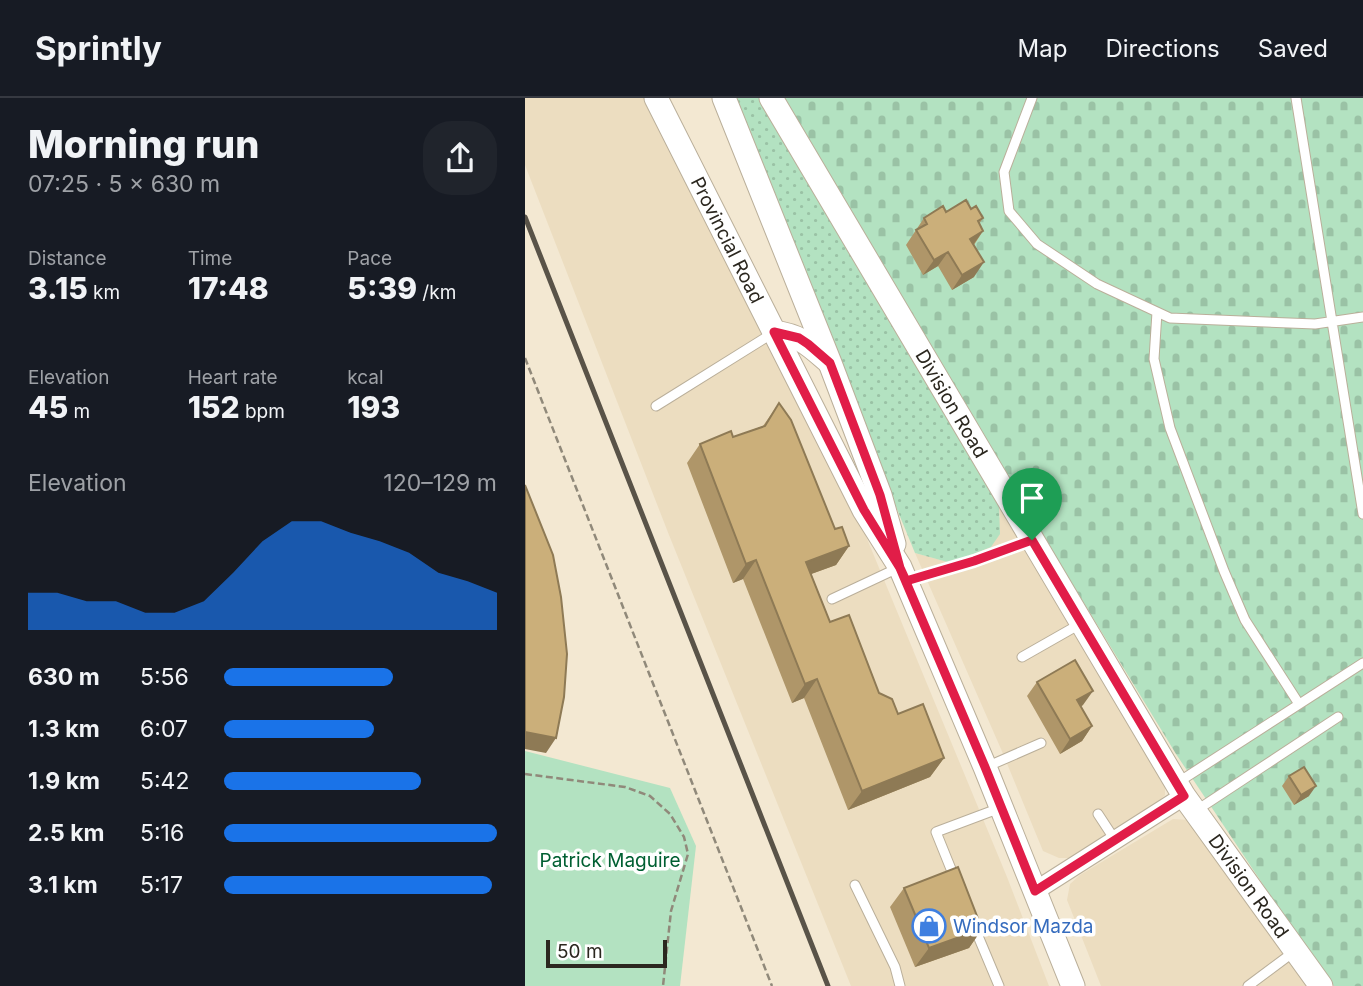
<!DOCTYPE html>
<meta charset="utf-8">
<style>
:root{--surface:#171b24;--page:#20242c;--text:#f1f3f6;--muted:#9ea1a6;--line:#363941;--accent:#1a73e8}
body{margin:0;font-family:Inter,sans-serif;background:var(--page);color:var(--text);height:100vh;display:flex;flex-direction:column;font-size:26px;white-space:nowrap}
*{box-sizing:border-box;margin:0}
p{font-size:23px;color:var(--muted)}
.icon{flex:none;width:38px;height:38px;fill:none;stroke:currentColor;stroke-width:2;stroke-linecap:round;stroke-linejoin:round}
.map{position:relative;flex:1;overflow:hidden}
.side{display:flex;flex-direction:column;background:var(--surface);width:525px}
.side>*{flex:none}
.scale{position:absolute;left:21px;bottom:18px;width:121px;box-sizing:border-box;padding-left:7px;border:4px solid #2b271f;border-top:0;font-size:19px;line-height:24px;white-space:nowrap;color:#2b271f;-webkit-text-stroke:5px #fff;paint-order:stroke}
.pin{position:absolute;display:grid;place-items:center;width:60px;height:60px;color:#fff;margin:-72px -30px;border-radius:50% 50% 50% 0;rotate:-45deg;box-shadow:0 0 7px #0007}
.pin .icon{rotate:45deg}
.round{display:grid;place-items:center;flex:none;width:74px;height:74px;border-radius:28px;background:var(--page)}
.summary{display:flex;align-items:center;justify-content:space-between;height:119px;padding:0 28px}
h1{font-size:38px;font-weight:800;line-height:52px}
.metrics{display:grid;grid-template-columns:repeat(3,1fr);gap:10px;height:119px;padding:7px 28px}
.metrics div{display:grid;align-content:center}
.metrics b{font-size:30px;font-weight:800}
.metrics small{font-size:19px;font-weight:400}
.metrics p{font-size:19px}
.chart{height:196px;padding:14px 28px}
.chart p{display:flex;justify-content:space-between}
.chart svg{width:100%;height:126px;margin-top:7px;fill:var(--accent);opacity:.7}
ul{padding:0 28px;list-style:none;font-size:23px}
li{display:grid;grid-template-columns:112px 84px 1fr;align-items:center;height:52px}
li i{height:18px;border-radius:9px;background:var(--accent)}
header{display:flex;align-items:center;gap:42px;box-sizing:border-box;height:98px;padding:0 35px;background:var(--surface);border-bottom:2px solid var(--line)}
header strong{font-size:33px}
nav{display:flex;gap:38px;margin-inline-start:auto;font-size:24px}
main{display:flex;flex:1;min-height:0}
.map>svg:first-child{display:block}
</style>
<header>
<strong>Sprintly</strong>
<nav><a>Map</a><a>Directions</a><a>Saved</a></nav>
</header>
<main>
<section class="side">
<div class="summary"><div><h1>Morning run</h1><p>07:25 · 5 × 630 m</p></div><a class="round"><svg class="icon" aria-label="share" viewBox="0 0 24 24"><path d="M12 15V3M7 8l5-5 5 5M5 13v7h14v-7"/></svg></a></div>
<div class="metrics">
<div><p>Distance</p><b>3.15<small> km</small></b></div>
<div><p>Time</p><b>17:48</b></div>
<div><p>Pace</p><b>5:39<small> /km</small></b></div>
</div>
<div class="metrics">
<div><p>Elevation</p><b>45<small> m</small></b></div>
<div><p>Heart rate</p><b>152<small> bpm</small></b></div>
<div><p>kcal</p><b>193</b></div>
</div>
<div class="chart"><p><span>Elevation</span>120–129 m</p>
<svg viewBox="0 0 160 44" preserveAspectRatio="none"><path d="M0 44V31L10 31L20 34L30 34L40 38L50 38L60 34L70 24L80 13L90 6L100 6L110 10L120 13L130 17L140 24L150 27L160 31V44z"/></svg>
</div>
<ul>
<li><b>630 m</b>5:56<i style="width:62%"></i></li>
<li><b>1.3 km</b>6:07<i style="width:55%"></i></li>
<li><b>1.9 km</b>5:42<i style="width:72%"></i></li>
<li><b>2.5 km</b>5:16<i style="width:100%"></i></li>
<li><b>3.1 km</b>5:17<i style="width:98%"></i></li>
</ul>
</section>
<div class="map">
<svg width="838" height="888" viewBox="0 0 838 888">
<defs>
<pattern id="grass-dots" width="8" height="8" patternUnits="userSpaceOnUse" patternTransform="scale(1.75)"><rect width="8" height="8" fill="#b3e2c1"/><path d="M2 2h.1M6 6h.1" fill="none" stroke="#9ac2a5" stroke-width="1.8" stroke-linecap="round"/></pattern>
<pattern id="cemetery-stones" width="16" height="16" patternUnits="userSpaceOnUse" patternTransform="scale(1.75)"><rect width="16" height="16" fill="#b3e2c1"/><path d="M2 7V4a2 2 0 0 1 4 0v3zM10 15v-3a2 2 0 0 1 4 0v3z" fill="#9ac2a5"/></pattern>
</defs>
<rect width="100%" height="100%" fill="#f3e8d2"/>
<path fill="#ecddc0" d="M0,0H119L254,257L340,436L482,779L524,888H326L144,437L0,67Z
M474,407L640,680V697L630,707L602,726L544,760H534L518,753L476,651L390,455L427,465L475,419Z
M648,721L664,722L787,888H576L542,802L545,786L555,777Z"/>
<path fill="url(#grass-dots)" d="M206,0H239L474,407L475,436L466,449L426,465L390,455L288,207Z"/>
<path fill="url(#cemetery-stones)" d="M251,0H838V888H809L741,791L651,656Z"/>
<path fill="#b3e2c1" d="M0,653L145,690L171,748L155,888H0Z"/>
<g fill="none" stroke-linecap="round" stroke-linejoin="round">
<defs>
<path id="service" d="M507,0L479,74L484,113L512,146L572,186L645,220L790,226L838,219
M771,0L838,416
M632,214L629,261L645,330L699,473L720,522L774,606
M131,308L248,235
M383,483L449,463L506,442
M307,501L373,470
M497,559L555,526
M461,669L516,645
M652,685L838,565
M672,712L813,619
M573,716L590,742
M430,781L411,734L475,710
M330,787L370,869L375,888
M448,826L474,888
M723,888L770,853"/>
<path id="minor" d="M510,793L659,698"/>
<g id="secondary">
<path id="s1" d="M131,0L339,412L375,469L460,669L548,888"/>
<path d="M199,0L305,265L355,397L369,446"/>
<path id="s2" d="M246,0L659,698L796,888"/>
<path d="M249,234C276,238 283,246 303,263"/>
</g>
</defs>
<use href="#service" stroke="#baaf9a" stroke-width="11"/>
<use href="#minor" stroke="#baaf9a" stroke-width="20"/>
<use href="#secondary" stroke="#baaf9a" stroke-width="25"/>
<path stroke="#90897a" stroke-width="2.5" stroke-dasharray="7 3.5" stroke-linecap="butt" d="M0,260L247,888
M0,676L100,689L125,698L145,716L159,739L163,756L146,813L138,888"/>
<use href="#service" stroke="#fff" stroke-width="9"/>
<use href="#minor" stroke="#fff" stroke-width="18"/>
<use href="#secondary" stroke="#fff" stroke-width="23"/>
<path stroke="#595348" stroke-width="5" d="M0,119L303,888"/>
</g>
<path fill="#af9669" d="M421,114L458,120L454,126L458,133L449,147V179L427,192L413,168L398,177L381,147L399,120Z
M254,305L310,431L324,448L311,467L286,476L305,524L354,595L373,616L419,660L405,679L323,712L279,600L267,605L218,481L208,485L162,365L175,346L208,339L238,328Z
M512,584L558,607L556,608L567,628L557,643L535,656L502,598Z
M764,678L784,698L769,707L757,688Z
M379,790L457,831L444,850L390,869L365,809Z"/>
<path fill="#8e7a55" d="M458,133L448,147L445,141Z
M423,154L413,168L398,177L409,162Z
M459,164L449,179L427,192L437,177Z
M324,448L311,467L267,483L281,464Z
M231,462L218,481L208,485L221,466Z
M292,581L279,600L267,605L280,586Z
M568,593L558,607L542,617L552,602Z
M567,628L557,643L535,656L545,641Z
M0,634L31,640L21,655L0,651Z
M419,660L405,679L323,712L337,693Z
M791,688L784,698L769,707L776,697Z
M457,831L444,850L390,869L404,850Z"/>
<path fill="#cbaf7a" stroke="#8e7a55" stroke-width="2" d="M441,102L446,111L451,108L458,120L453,123L458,133L445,141L459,164L437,177L423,154L409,162L391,132L402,126L399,120L418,108L421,114Z
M254,305L266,322L310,431L317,429L324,448L281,464L305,524L324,517L354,595L367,601L373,616L398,606L419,660L337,693L292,581L280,586L231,462L221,466L175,346L206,333L208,339L240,328Z
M0,387L28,457L36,499L42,556L39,599L31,640L0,634Z
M550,562L568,593L552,602L567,628L545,641L512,584Z
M779,669L791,688L776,697L764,678Z
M433,769L457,831L404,850L379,790Z"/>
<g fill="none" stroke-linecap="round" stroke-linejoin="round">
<defs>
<path id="route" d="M507,442L449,463L381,483L375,470L339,412L249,234L274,240L283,246L305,265L355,397L375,470L460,669L510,793L659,698L507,442"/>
</defs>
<use href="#route" stroke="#fff" stroke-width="14"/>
<use href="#route" stroke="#e11d48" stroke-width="9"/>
</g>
<defs>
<symbol id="shop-ring" viewBox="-11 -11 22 22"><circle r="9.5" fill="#fff" stroke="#3f7fe0" stroke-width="1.5"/><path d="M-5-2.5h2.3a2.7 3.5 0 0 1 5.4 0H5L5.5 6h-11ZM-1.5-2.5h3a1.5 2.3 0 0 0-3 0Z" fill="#3f7fe0"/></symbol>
</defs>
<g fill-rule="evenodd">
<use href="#shop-ring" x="385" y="809" width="38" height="38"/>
</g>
<g text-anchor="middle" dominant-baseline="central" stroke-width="7" stroke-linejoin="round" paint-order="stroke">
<g font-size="19" fill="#2b271f" stroke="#fff">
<text stroke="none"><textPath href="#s1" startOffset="159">Provincial Road</textPath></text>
<text stroke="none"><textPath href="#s2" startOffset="355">Division Road</textPath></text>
<text stroke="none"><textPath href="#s2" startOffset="922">Division Road</textPath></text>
</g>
<g font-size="19" fill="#005f32" stroke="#fff">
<text x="85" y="762">Patrick Maguire</text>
</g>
<g font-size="19" fill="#366cbe" stroke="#fff" text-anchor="start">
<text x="428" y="828">Windsor Mazda</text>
</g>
</g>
</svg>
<div class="scale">50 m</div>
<div class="pin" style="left:507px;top:442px;background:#1e9e55"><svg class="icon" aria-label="arrive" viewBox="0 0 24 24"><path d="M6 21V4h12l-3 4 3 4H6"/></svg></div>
</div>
</main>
